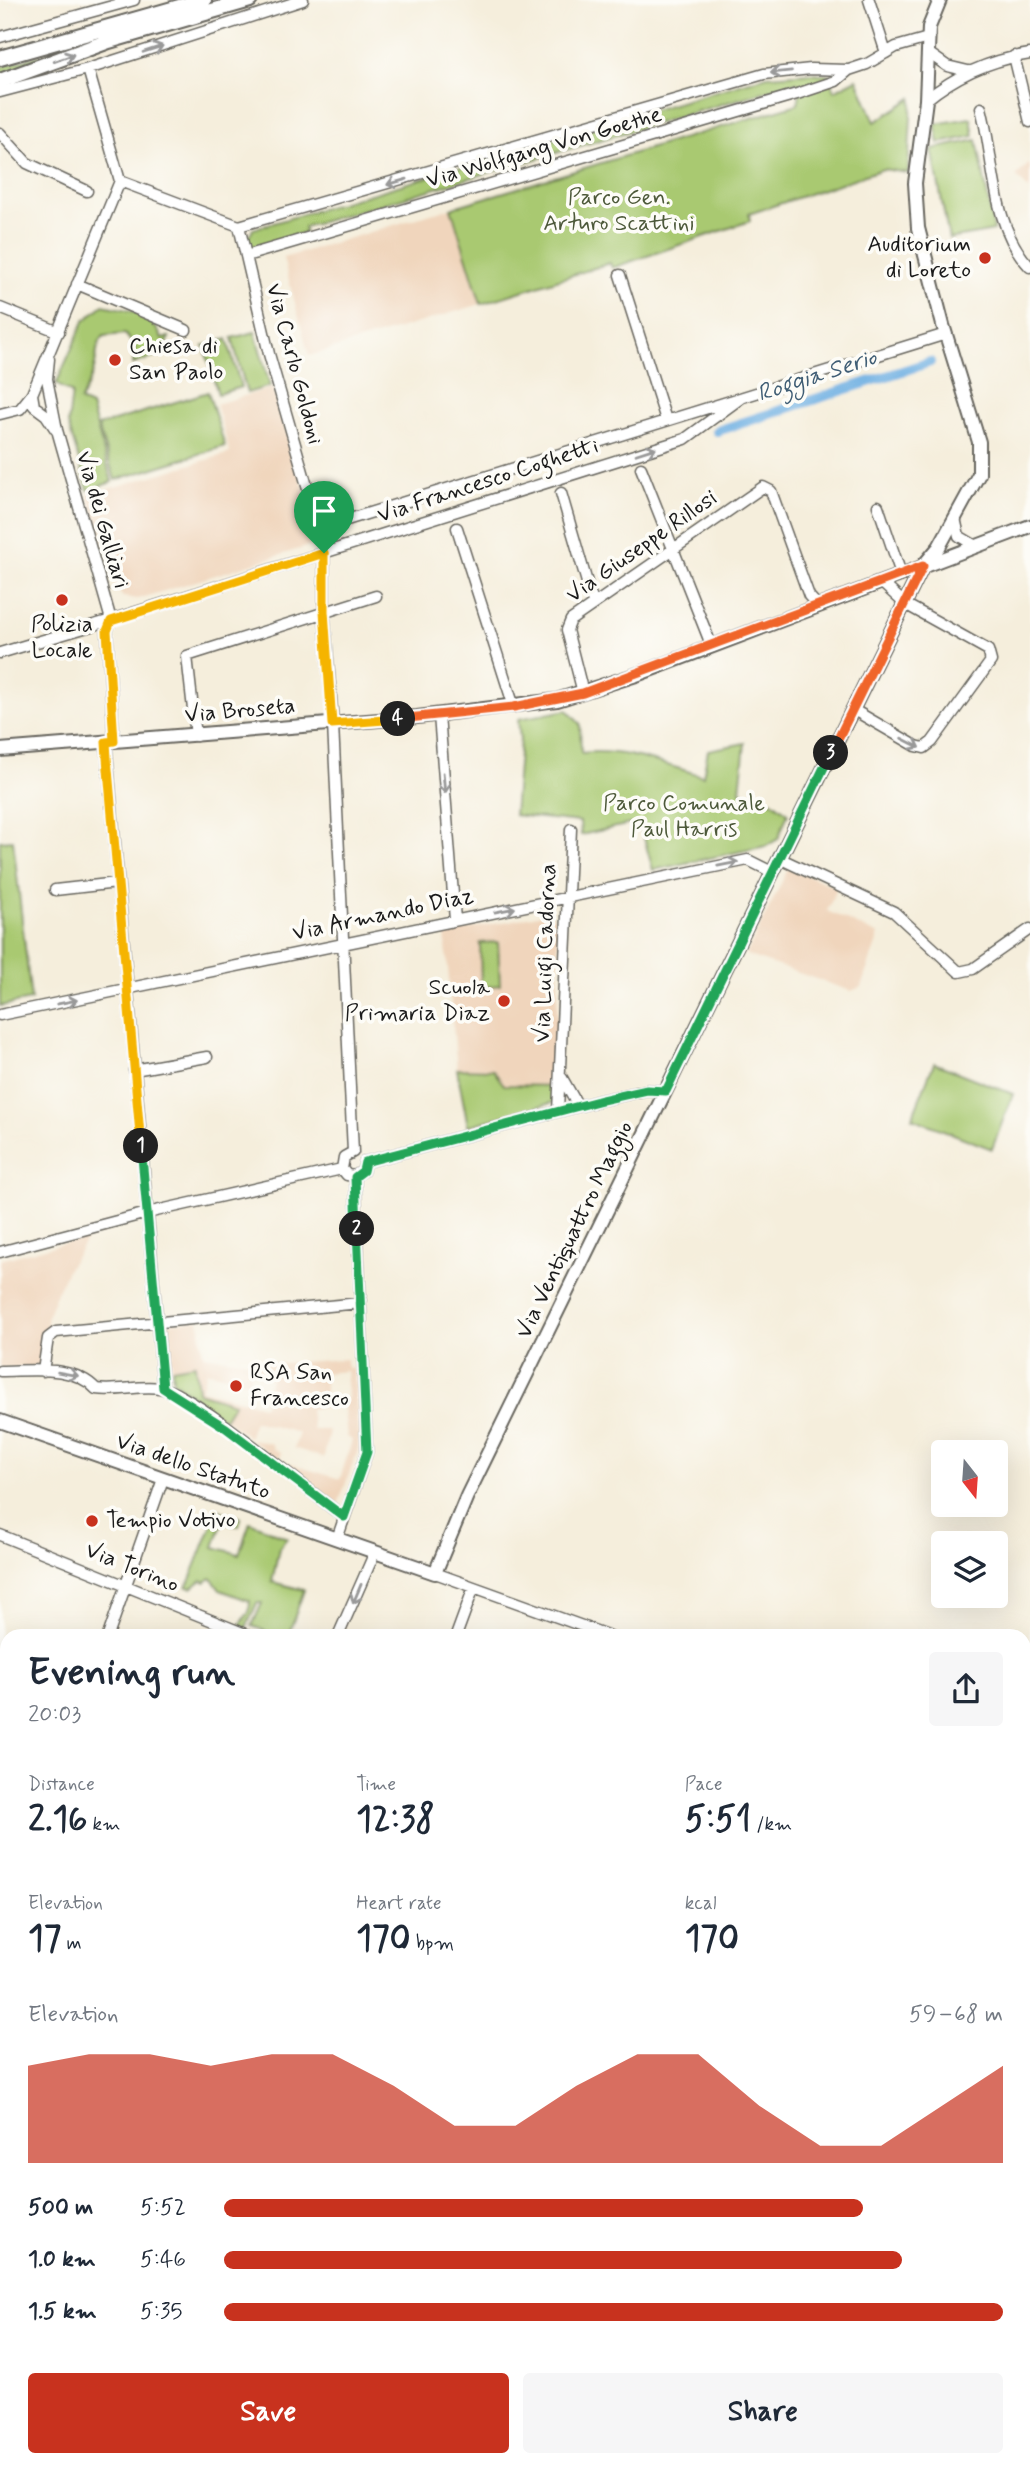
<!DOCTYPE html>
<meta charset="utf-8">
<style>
:root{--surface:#fff;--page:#f6f6f7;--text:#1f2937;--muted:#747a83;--accent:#c8321e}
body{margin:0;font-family:Mynerve,sans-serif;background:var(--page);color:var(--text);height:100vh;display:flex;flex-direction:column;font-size:26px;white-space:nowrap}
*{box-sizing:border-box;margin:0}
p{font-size:23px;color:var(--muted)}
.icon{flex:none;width:38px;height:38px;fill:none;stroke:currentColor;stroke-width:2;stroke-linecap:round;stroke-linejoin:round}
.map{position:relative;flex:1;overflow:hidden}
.sheet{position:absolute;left:0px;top:1629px;width:1031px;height:838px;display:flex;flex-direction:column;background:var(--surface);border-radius:21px 21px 0 0;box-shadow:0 7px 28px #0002}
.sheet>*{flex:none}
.needle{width:46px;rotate:163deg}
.fabs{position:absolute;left:931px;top:1440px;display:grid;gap:14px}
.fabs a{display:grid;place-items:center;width:77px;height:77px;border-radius:7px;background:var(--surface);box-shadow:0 7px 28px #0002;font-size:35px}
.pin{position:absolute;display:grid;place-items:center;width:60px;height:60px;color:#fff;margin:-72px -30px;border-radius:50% 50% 50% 0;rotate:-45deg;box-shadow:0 0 7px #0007}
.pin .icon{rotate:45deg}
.km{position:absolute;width:35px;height:35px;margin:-18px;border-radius:50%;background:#222;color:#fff;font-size:19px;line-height:35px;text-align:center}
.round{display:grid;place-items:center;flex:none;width:74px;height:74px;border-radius:7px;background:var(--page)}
.head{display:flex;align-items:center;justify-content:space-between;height:119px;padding:0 28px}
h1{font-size:38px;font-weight:800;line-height:52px}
.figures{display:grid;grid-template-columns:repeat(3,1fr);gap:10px;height:119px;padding:7px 28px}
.figures div{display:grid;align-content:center}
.figures b{font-size:35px;font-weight:800}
.figures small{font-size:19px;font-weight:400}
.figures p{font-size:19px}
.chart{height:196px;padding:14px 28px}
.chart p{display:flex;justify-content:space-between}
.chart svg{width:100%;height:126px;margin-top:7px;fill:var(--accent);opacity:.7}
.action{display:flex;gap:14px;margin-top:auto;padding:14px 28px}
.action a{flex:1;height:80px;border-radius:7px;background:var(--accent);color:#fff;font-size:28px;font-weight:800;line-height:80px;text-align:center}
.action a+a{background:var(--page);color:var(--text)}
ul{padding:0 28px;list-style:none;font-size:23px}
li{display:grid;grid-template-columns:112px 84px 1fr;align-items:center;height:52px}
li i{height:18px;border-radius:9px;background:var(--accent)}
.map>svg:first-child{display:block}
</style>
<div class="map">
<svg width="1030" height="2466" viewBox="0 0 1030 2466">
<rect width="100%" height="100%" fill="#fdfcf7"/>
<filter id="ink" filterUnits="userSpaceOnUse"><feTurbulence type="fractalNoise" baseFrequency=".0143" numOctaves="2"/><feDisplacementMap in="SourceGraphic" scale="14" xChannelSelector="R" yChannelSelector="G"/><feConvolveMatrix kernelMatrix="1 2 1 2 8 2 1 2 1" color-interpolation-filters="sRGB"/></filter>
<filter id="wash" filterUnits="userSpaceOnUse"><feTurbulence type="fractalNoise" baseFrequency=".00686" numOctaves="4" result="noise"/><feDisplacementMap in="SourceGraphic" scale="28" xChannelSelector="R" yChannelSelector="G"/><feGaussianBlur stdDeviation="1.57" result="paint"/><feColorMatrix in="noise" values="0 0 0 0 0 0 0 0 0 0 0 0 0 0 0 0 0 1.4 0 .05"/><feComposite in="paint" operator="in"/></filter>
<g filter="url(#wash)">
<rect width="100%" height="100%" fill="#f5eedc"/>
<path fill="#f0d5bc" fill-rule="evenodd" d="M1030,163V191L1016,176Z
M451,208L481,304L309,356L283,258Z
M273,388L319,538L316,544L138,599L123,597L116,588L110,568L116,562L110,541L103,543L88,495L230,453L216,404Z
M789,867L837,888L827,911L879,935L861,987L851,991L746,955Z
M547,913L555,918L558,925L557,1086L504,1085L493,1070L457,1069L445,934Z
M88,1237L67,1270L54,1299L48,1314L41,1367H0V1260Z
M199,1320L203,1355L268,1364L347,1359V1368H354L359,1447L337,1507L209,1406L178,1388L173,1381L167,1323ZM206,1371L248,1382L251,1373L271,1378L264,1406L201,1390ZM346,1371L348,1399L343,1398L347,1437L352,1440L340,1479L280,1461L281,1452L273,1449L272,1444L248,1438L254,1421L299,1433L294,1448L324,1458L329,1430H313L310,1409L325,1407V1373Z"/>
<path fill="#a9c971" stroke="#627246" stroke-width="2" d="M227,0L0,78V67Z
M812,73L829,75L834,91L857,79L875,122L912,98L908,173L883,169L749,214L750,221L612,268L610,263L481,304L451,208L798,104L801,88L797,82L304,227L305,233L249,248L247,239L253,229L767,76Z
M971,118L974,136L939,143L935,124Z
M977,140L994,231L949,239L932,149Z
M103,305C131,311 150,310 162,339L169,337L165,354L133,364L135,347L125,334L104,336C94,347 98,356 94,369C91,380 85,391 80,401L91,406L112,482L88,490L68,424L72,393L56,384L84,321Z
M255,332L270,386L247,393L232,338Z
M227,339L241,387L218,394L204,346Z
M208,392L225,446L115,480L98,426Z
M567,710L580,724L581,753C624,748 662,764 703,776L708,750L745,743L740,791L772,801L788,813L778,839L766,846L653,870L641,827L630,824L581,835L580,822L514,815L520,740L518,719Z
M13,840L31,1000L0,1006V841Z
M498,942L500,985L481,988L480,943Z
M934,1063L1013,1094L992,1149L912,1118Z
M457,1069L493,1070L504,1085L557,1086L555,1102L468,1126Z
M195,1364L198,1392L234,1403L224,1419L173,1381L172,1368Z
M218,1510L241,1518L239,1526L223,1521L214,1547L239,1554L250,1522L287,1538L279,1548L272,1582L304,1590L288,1636H278L252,1626L262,1603H257L246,1628L240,1625L249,1611L250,1601L220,1590L211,1578L205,1582L202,1580L192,1588L187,1587Z
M1024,2089H1030L1024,2200L1030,2278L1024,2281Z
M1027,2420H1030V2466H1022L1024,2426Z
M187,2461L190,2466H131L118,2461Z"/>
<path fill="#86ad63" stroke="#516440" stroke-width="2" d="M670,2461L863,2460L864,2466H667Z"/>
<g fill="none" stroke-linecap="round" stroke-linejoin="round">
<path stroke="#6dafe2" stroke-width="10" d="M717,431L930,362"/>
</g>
</g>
<g filter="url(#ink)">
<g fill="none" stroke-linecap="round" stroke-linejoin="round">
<defs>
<path id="minor" d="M869,0L886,53
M0,37L134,0
M927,52L947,66L968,71
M1014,56L1030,122
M88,69L120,181L239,226
M0,92L88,69L303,0
M926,100C956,75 991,60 1030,54
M981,108C995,160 991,226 1030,267
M0,133L27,163L87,191
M239,226L269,354L324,545V611L333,724L353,1152
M239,226L764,74L811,69L848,70
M246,256L797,94L836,81L849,70L867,64L896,47L928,38
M620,275L666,420
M77,284L186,330
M0,308L59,332
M49,359L47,379L57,430L111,620
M32,394L34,406L46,415L56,430
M0,414L20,409L32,394L120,181
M641,468L712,647
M561,493L593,603
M878,506L901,574
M955,518L959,536L976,546
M321,528L946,334
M457,528L514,707
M111,620L107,631L114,741
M0,653L111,620L685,439L741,398
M583,693L567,630L571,620L763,487L771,491L809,596L818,606
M852,709L916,746L924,748L932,742L991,661L988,650L905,604L881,582
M439,715L455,920
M196,736L187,656L376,596
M106,742L163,1388
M779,858L894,912L959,972L973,969L1030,929
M55,890L117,883
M0,1015L748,860L772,872
M134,1070L207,1057
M562,1078L578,1106
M558,1111L571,829
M365,1162L602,1100L647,1090L666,1091
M342,1169L347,1175L355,1176L363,1171L365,1162
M342,1169L344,1157L353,1152
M0,1252L147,1213L342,1169
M0,1371C31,1371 73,1364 96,1389C117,1392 139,1385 160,1388C193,1392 309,1492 344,1517
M43,1371L48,1338L56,1332L360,1303
M0,1535L250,1636
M337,1539L367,1452L355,1176
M435,1573L610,1636
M108,1636L163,1479
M338,1636L375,1552
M456,1636L474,1587
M0,1674H7
M1024,1766L1030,1763
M1024,1845H1030
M0,1886L7,1887
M1024,1948H1030
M1024,2083L1030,2084
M1030,2154L1026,2193L1030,2243
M0,2282L7,2286
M1024,2284L1030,2283
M1024,2410L1030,2404
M0,2451L7,2452
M240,2460L249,2466"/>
<path id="tertiary" d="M0,750L417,717L557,700L639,674L1030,526
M0,1421L435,1573L467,1496L923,566L939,547L979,474V442L943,325L918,228L915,183L926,100L929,27L940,0
M0,2419L7,2423
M85,2460L97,2466"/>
<path id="secondary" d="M0,58L204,0
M0,81L109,41L250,0"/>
</defs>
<use href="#minor" stroke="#68665f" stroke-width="13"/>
<use href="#tertiary" stroke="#68665f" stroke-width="16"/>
<use href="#secondary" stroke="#68665f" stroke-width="18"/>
<use href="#minor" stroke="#fff" stroke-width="10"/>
<use href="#tertiary" stroke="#fff" stroke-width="12"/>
<use href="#secondary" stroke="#fff" stroke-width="14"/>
</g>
<defs><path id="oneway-shaft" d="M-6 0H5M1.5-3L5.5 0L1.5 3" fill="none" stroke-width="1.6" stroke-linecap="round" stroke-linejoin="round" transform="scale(1.75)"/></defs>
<g stroke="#999">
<use href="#oneway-shaft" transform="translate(153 49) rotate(-18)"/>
<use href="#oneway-shaft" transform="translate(64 58) rotate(-20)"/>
<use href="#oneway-shaft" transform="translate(781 72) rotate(174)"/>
<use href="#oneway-shaft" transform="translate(397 182) rotate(164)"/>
<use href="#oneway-shaft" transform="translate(646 451) rotate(-18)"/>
<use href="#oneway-shaft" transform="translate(911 743) rotate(27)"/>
<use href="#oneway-shaft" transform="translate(444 783) rotate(85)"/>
<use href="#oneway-shaft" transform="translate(728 864) rotate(-11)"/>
<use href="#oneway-shaft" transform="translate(505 910) rotate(-11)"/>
<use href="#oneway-shaft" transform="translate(67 1002) rotate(-11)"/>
<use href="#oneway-shaft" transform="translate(68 1374) rotate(10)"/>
<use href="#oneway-shaft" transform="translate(357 1594) rotate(113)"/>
</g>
</g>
<g fill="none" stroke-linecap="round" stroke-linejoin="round" filter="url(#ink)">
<defs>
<path id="split-1" d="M141,1146L107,758L106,742L114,741L107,631L111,621L324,553"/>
<path id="split-2" d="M141,1146L163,1388L226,1428L344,1517L367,1452L357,1229"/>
<path id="split-3" d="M357,1229L355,1177L363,1171L365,1162L602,1100L647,1090L666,1091L831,753"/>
<path id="split-4" d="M398,719L514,707L583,693L923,566L831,753"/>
<path id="split-5" d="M324,553V611L332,724L398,719"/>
</defs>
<use href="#split-1" stroke="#fff" stroke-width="14"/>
<use href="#split-2" stroke="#fff" stroke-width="14"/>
<use href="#split-3" stroke="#fff" stroke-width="14"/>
<use href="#split-4" stroke="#fff" stroke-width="14"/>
<use href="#split-5" stroke="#fff" stroke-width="14"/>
<use href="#split-1" stroke="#f5b400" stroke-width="9"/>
<use href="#split-2" stroke="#22a559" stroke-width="9"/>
<use href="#split-3" stroke="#22a559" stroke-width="9"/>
<use href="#split-4" stroke="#f0652b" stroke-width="9"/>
<use href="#split-5" stroke="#f5b400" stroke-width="9"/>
</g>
<g fill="#c8321e" stroke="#fdfcf7" stroke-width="2.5">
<circle cx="985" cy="258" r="7"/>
<circle cx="115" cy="360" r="7"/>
<circle cx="62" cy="600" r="7"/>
<circle cx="504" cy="1001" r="7"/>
<circle cx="236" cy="1386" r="7"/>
<circle cx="92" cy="1521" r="7"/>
</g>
<g text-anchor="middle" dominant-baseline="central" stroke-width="7" stroke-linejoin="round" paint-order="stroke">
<g font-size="23" fill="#1c1c1c" stroke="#fdfcf7">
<text transform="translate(544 148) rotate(-16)">Via Wolfgang Von Goethe</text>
<text transform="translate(294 364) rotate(75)">Via Carlo Goldoni</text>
<text transform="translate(488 481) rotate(-18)">Via Francesco Coghetti</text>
<text transform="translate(102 520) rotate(74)">Via dei Galliari</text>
<text transform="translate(642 547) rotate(-35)">Via Giuseppe Rillosi</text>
<text transform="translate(240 711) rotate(-5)">Via Broseta</text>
<text transform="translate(383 915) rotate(-12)">Via Armando Diaz</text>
<text transform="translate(546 953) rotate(-88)">Via Luigi Cadorna</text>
<text transform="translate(575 1230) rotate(-64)">Via Ventiquattro Maggio</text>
<text transform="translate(193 1467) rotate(19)">Via dello Statuto</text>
<text transform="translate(132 1568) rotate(22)">Via Torino</text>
</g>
<g font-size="23" fill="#4d593a" stroke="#fdfcf7">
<text x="619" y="198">Parco Gen.<tspan x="619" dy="26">Arturo Scattini</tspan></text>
<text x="684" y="804">Parco Comunale<tspan x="684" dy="26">Paul Harris</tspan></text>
</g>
<g font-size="23" fill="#1c1c1c" stroke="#fdfcf7" text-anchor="start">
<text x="971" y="245" text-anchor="end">Auditorium<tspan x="971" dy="26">di Loreto</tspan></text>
<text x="129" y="347">Chiesa di<tspan x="129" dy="26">San Paolo</tspan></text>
<text x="62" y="625" text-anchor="middle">Polizia<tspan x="62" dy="26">Locale</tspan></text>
<text x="490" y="988" text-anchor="end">Scuola<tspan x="490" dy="26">Primaria Diaz</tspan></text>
<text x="250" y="1373">RSA San<tspan x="250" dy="26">Francesco</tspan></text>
<text x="106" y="1521">Tempio Votivo</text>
</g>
<g font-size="24" font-style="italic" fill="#405e75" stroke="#fdfcf7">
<text transform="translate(817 376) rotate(-18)">Roggia Serio</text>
</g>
</g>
</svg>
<div class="fabs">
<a><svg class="needle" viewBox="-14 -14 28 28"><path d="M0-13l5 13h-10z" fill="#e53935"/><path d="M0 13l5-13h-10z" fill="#747a83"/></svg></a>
<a><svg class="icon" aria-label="layers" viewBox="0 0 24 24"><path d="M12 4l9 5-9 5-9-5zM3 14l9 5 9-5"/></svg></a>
</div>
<div class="pin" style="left:324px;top:553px;background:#1e9e55"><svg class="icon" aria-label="arrive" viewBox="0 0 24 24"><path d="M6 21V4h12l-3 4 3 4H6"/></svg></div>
<b class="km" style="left:141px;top:1146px">1</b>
<b class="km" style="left:357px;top:1229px">2</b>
<b class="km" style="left:831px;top:753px">3</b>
<b class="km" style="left:398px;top:719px">4</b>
<section class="sheet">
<div class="head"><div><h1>Evening run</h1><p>20:03</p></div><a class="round"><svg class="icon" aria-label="share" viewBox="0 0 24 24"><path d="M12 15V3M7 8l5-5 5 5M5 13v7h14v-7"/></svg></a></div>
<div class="figures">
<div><p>Distance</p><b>2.16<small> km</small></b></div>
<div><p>Time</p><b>12:38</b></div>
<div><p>Pace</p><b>5:51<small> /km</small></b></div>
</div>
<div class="figures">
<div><p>Elevation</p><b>17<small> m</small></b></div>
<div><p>Heart rate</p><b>170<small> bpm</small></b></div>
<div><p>kcal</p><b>170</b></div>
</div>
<div class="chart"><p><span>Elevation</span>59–68 m</p>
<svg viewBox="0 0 160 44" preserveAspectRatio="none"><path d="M0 44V10L10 6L20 6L30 10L40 6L50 6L60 17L70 31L80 31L90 17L100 6L110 6L120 24L130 38L140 38L150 24L160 10V44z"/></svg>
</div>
<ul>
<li><b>500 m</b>5:52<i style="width:82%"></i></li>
<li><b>1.0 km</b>5:46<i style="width:87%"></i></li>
<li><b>1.5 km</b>5:35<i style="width:100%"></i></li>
</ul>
<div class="action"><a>Save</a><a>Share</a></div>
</section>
</div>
